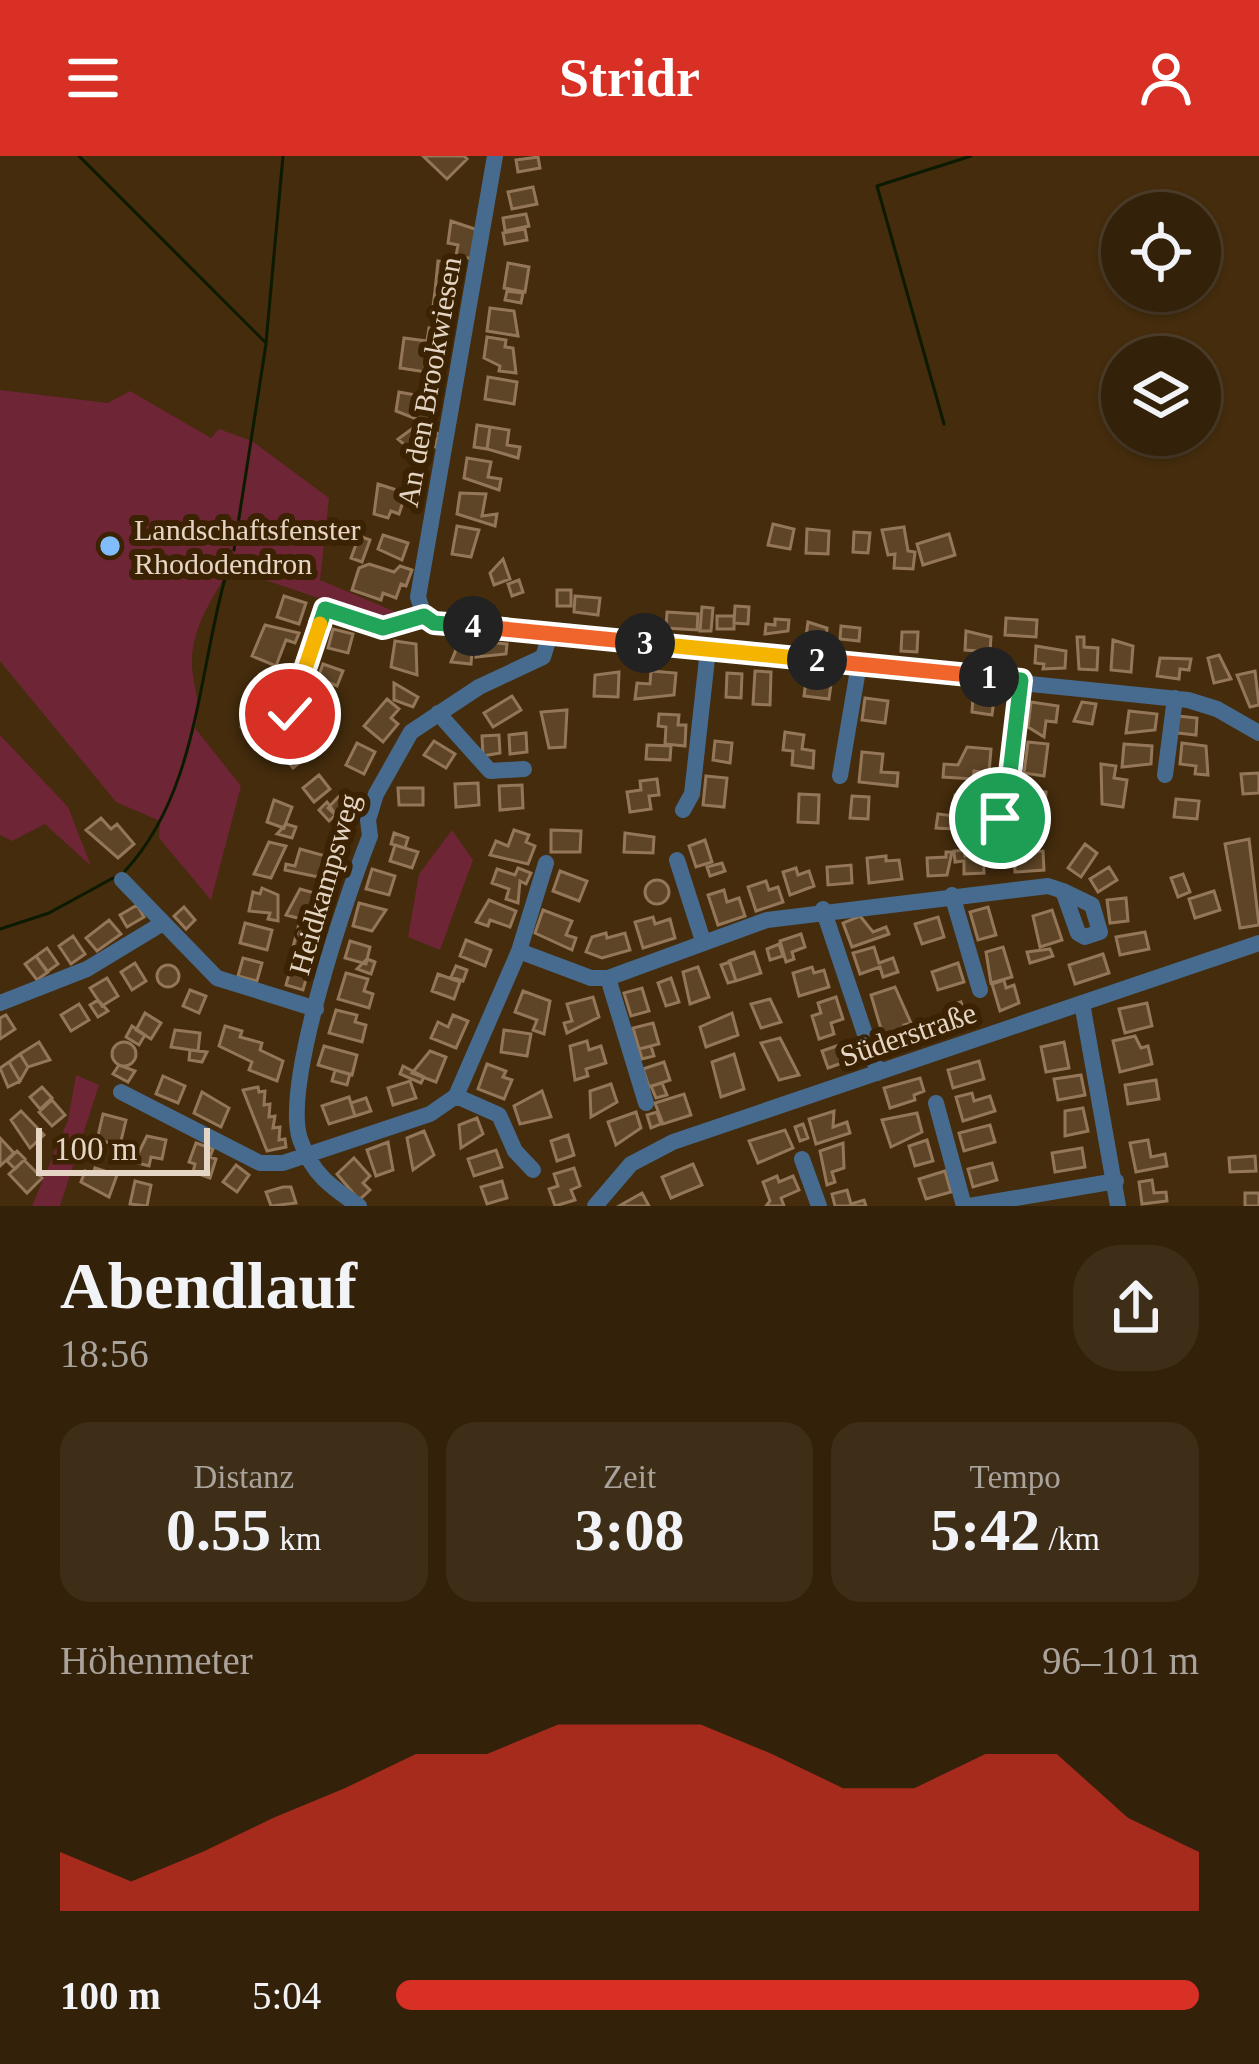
<!DOCTYPE html>
<html lang="de">
<meta charset="utf-8">
<style>
:root{--surface:#33210a;--page:#3e2e18;--text:#f1f3f6;--muted:#a9a39c;--line:#4e3e2b;--accent:#d93025}
body{margin:0;font-family:"Times New Roman",serif;background:var(--page);color:var(--text);height:100vh;display:flex;flex-direction:column;font-size:45px;white-space:nowrap}
*{box-sizing:border-box;margin:0}
p{font-size:39px;color:var(--muted)}
.icon{flex:none;width:66px;height:66px;fill:none;stroke:currentColor;stroke-width:2;stroke-linecap:round;stroke-linejoin:round}
.map{position:relative;height:1050px;overflow:hidden}
.panel{display:flex;flex-direction:column;background:var(--surface);flex:1}
.panel>*{flex:none}
.controls{position:absolute;left:1101px;top:36px;display:grid;gap:24px}
.controls a{display:grid;place-items:center;width:120px;height:120px;border-radius:50%;background:var(--surface);box-shadow:0 3px 9px #0004,0 0 0 3px var(--line);font-size:60px}
.scale{position:absolute;left:36px;bottom:30px;width:174px;box-sizing:border-box;padding-left:12px;border:6px solid #e5d5c4;border-top:0;font-size:33px;line-height:42px;white-space:nowrap;color:#e5d5c4;-webkit-text-stroke:9px #3a2202;paint-order:stroke}
.pin{position:absolute;display:grid;place-items:center;width:102px;height:102px;color:#fff;margin:-51px;border:6px solid #fff;border-radius:50%;box-shadow:0 3px 12px #0007}
.km{position:absolute;width:60px;height:60px;margin:-30px;border-radius:50%;background:#222;color:#fff;font-size:33px;line-height:60px;text-align:center}
.round{display:grid;place-items:center;flex:none;width:126px;height:126px;border-radius:48px;background:var(--page)}
.summary{display:flex;align-items:center;justify-content:space-between;height:204px;padding:0 60px}
h1{font-size:66px;font-weight:700;line-height:90px}
.figures{display:grid;grid-template-columns:repeat(3,1fr);gap:18px;height:204px;padding:12px 60px}
.figures div{display:grid;align-content:center;border-radius:30px;background:var(--page);text-align:center}
.figures b{font-size:60px;font-weight:700}
.figures small{font-size:33px;font-weight:400}
.figures p{font-size:33px}
.chart{height:336px;padding:24px 60px}
.chart p{display:flex;justify-content:space-between}
.chart svg{width:100%;height:216px;margin-top:12px;fill:var(--accent);opacity:.7}
ul{padding:0 60px;list-style:none;font-size:39px}
li{display:grid;grid-template-columns:192px 144px 1fr;align-items:center;height:90px}
li i{height:30px;border-radius:15px;background:var(--accent)}
header{display:flex;justify-content:space-between;align-items:center;height:156px;padding:0 60px;background:var(--accent);color:#fff;font-size:54px;font-weight:700}
.map>svg:first-child{display:block}
</style>
<header><svg class="icon" aria-label="menu" viewBox="0 0 24 24"><path d="M4 6h16M4 12h16M4 18h16"/></svg>Stridr<svg class="icon" aria-label="person" viewBox="0 0 24 24"><circle cx="12" cy="8" r="4"/><path d="M4 21q1-7 8-7t8 7"/></svg></header>
<div class="map">
<svg width="1259" height="1050" viewBox="0 0 1259 1050">
<rect width="100%" height="100%" fill="#442c0d"/>
<path fill="#6e2536" d="M0,234L108,247L130,235L211,282L219,273L252,285L329,342L320,424L403,459L395,468L230,412C214,440 193,469 192,503C191,527 203,548 195,572L241,630L211,744L159,682L160,665L116,646L0,505Z
M0,579L68,651L91,710L45,668L12,685L0,679Z
M452,674L473,704L440,794L408,781L419,718Z
M76,919L99,929L60,1050H32L68,964Z"/>
<g fill="none" stroke-linecap="round" stroke-linejoin="round">
<path stroke="#0c1a00" stroke-width="3" d="M79,0L266,187L283,0
M944,268L877,30L971,0
M234,394L266,188
M125,715C198,636 198,517 226,419
M0,773L49,757L113,722"/>
</g>
<path fill="#5f4527" stroke="#947758" stroke-width="3" d="M423,0H464L467,3L447,23Z
M538,1L540,12L518,16L516,4Z
M533,31L537,48L512,53L508,36Z
M526,58L529,70L505,75L503,62Z
M451,65L478,74L474,103L456,100L458,89L448,87Z
M525,73L527,84L505,88L503,77Z
M438,105L454,107L450,137L435,135Z
M508,107L529,111L525,136L504,132Z
M435,135L449,138L447,152L433,150Z
M507,135L523,137L521,147L505,144Z
M490,152L514,155L518,180L487,175Z
M429,172L451,175L448,199L428,196L426,216L400,212L404,182L427,185Z
M487,181L506,184L505,191L513,192L516,217L499,215L500,210L484,202Z
M488,221L517,226L514,248L485,243Z
M399,236L426,241L423,255L432,257L429,268L396,255Z
M477,269L490,271L487,293L474,291Z
M416,270L439,278L435,291L425,288L415,298L398,283Z
M490,271L509,274L507,289L520,291L518,302L487,293Z
M467,302L491,306L488,321L501,323L499,334L464,322Z
M378,328L406,337L399,358L391,355L388,362L374,358Z
M460,337L486,338L482,360L497,358L495,370L457,358Z
M773,368L794,373L790,393L768,389Z
M457,370L479,374L471,401L452,398Z
M904,371L908,395L915,396L913,413L894,412L895,398L888,399L882,374Z
M807,373L829,375L828,398L806,397Z
M854,376L870,377L868,397L853,396Z
M949,378L955,399L923,409L917,388Z
M383,379L408,387L402,404L378,393Z
M359,380L370,384L362,406L351,402Z
M503,403L510,423L494,429L490,417Z
M369,408L394,416L400,410L412,414L406,430L401,428L396,442L383,437L381,444L352,434L359,412Z
M519,424L523,436L512,440L508,428Z
M557,434H571V450H557Z
M284,440L306,447L299,468L277,461Z
M575,440L600,442L598,459L574,456Z
M735,450L749,451L748,468L734,467Z
M702,451L713,452L711,475H700Z
M667,456L698,458L697,474L666,472Z
M717,460H734V473H717Z
M1006,462L1037,464L1036,481L1005,479Z
M775,463L789,464L788,475L765,478L766,468L775,469Z
M808,466L827,472L826,482L806,480Z
M265,469L299,477L295,487L286,484L276,510L252,500Z
M841,470L860,472L859,485L840,483Z
M333,473L353,478L348,497L328,492Z
M966,475L991,481L990,496L965,494Z
M902,476H918L917,496L901,495Z
M1077,481H1084V491L1098,492L1097,514L1079,513Z
M460,484H473L471,508L451,506Z
M1113,484L1133,490L1131,516L1111,514Z
M395,485L416,488L417,519L391,511Z
M478,485L507,488L506,498L476,501Z
M1036,490L1066,495L1065,512L1043,513L1044,508L1035,507Z
M1219,499L1231,523L1214,527L1208,502Z
M1160,502L1191,503L1189,514L1180,513L1179,523L1157,520Z
M323,508L343,515L337,530L318,522Z
M280,512L293,521L292,538L257,534L260,518Z
M651,515L676,517L674,539L635,543L637,527L650,528Z
M755,515L771,516L770,549L753,548Z
M1255,515L1259,549L1250,551L1237,519Z
M619,516L618,541L594,540L595,519Z
M727,517L742,518L741,542L726,541Z
M806,525L831,528L829,543L804,540Z
M394,527L418,541L413,551L394,544Z
M512,540L521,554L493,571L484,557Z
M973,541L994,543L992,559L972,556Z
M865,542L888,545L885,567L862,564Z
M387,543L399,553L391,562L398,568L383,586L364,570Z
M319,546L333,555L324,570L309,562Z
M1031,546L1058,550L1056,566L1046,565L1044,581L1028,571Z
M1082,546L1096,548L1092,568L1074,565Z
M245,549L267,553L263,575L241,571Z
M567,554L565,591L549,592L541,556Z
M1129,555L1157,558L1155,574L1126,577Z
M659,558L679,559L678,569H686L685,590L665,588L666,571L658,570Z
M1178,560L1197,562L1196,579L1177,577Z
M785,576L804,579L802,593L814,595L813,612L792,609L793,595L783,594Z
M526,577L527,596L510,598L509,579Z
M499,579L500,597L483,600L482,580Z
M296,582L309,599L293,612L279,595Z
M434,585L455,598L446,612L424,599Z
M715,585L732,587L730,607L713,604Z
M1028,586L1048,588L1044,620L1024,617Z
M357,587L375,596L364,618L346,609Z
M1182,587L1206,590L1208,619L1195,618L1196,610L1180,608Z
M1124,588L1152,590L1151,608L1122,611Z
M647,589L671,590L670,604L646,603Z
M967,591L991,593L989,617L974,615L973,623L943,621L944,608L958,609Z
M862,596L883,598L881,616L898,617L897,630L859,626Z
M1101,608L1116,610L1114,622L1127,624L1123,651L1102,648Z
M1259,617V637L1243,638L1241,618Z
M319,619L330,633L314,646L303,632Z
M706,620L727,622L724,651L703,649Z
M657,623L659,639L649,640L651,653L630,656L627,636L641,634L640,625Z
M478,627L479,649L456,651L455,628Z
M522,629L523,652L500,654L499,630Z
M398,632H423V649H399Z
M1025,634L1046,636L1045,648L1024,647Z
M342,637L359,652L345,668L328,652Z
M799,638L819,639L818,667L798,666Z
M955,639L978,641L976,661L953,658Z
M852,640L869,641L868,663L850,662Z
M1176,643L1199,645L1197,663L1174,661Z
M274,644L292,651L284,672L267,666Z
M327,646L336,659L329,665L319,654Z
M1022,650L1043,651V665L1021,664Z
M938,658L955,660L954,673L936,672Z
M101,662L111,673L117,668L134,688L118,702L86,674Z
M286,668L296,671L292,682L277,678Z
M514,674L529,679L526,686L535,690L528,708L490,699L496,685L508,690Z
M551,674L581,675L580,696H551Z
M394,677L408,682L405,692L391,688Z
M625,677L654,681L653,697L624,696Z
M1249,683L1259,769L1240,772L1225,688Z
M705,684L712,706L696,711L689,690Z
M269,686L286,690L271,722L254,718Z
M1013,687H1029V696L1043,695L1044,714L1015,716Z
M1085,688L1097,697L1081,721L1068,712Z
M395,689L418,696L412,712L390,705Z
M300,693L329,701L323,722L285,714L286,708L295,710Z
M965,694V700L983,698L984,717L964,718V705L955,706L954,695Z
M946,696H952L947,719L928,720L927,702L946,701Z
M886,700V705L899,704L902,723L869,727L867,702Z
M722,707L725,715L710,720L707,711Z
M851,709L852,727L828,729L827,711Z
M1109,711L1117,724L1098,736L1090,723Z
M518,712L531,717L526,728L520,725L518,747L506,743L509,733L492,727L497,713L515,719Z
M796,712L798,719L809,715L814,730L790,739L783,716Z
M372,713L395,720L389,739L366,733Z
M560,715L587,725L579,745L553,735Z
M1183,718L1190,736L1178,741L1171,722Z
M645 736a12 12 0 1 1 24 0a12 12 0 1 1-24 0Z
M766,725L769,734L778,731L783,746L756,755L748,731Z
M262,732L278,739V765L268,763L270,757L249,755L253,736L260,738Z
M300,733L325,740L320,760L303,755L301,763L286,759Z
M724,734L727,746L739,742L745,760L718,769L708,739Z
M1214,735L1220,754L1195,762L1189,743Z
M1126,742L1128,765L1110,767L1107,744Z
M489,744L516,755L510,771L490,764L488,770L476,766Z
M359,747L386,754L372,775L353,770Z
M137,749L144,761L127,771L120,759Z
M184,751L195,764L186,773L174,760Z
M988,751L996,779L978,784L970,756Z
M543,754L572,765L566,779L576,782L572,794L535,777Z
M1052,754L1062,784L1040,791L1033,760Z
M860,760L873,776L886,771L889,778L852,791L843,767Z
M653,761L655,768L670,763L675,782L643,792L635,766Z
M938,761L944,781L922,788L915,768Z
M109,764L121,778L97,795L86,782Z
M245,767L272,774L267,794L240,787Z
M299,768L319,773L313,796L293,791Z
M1145,776L1149,793L1120,799L1116,781Z
M606,777L607,782L625,777L630,794L602,802L586,796L592,781Z
M801,778L805,791L792,796L794,803L786,806L780,785Z
M73,780L85,798L71,808L59,790Z
M466,784L491,794L485,810L460,800Z
M350,785L370,791L366,808L345,802Z
M779,788L783,800L770,804L767,793Z
M874,791L879,807L893,802L898,816L883,821L880,811L860,818L853,797Z
M1003,791L1012,821L991,827L986,796Z
M47,792L58,808L47,816L36,800Z
M1050,793L1053,800L1030,807L1027,796Z
M754,796L761,817L736,825L729,805Z
M1103,798L1109,817L1075,828L1069,809Z
M36,800L48,816L37,824L25,808Z
M243,802L262,807L257,825L238,820Z
M367,803L375,806L371,818L357,813Z
M730,806L736,825L728,827L721,809Z
M135,807L146,825L132,834L121,816Z
M958,807L964,826L938,834L932,816Z
M157 820a11 11 0 1 1 22 0a11 11 0 1 1-22 0Z
M456,810L467,814L463,825L451,821Z
M291,811L308,816L303,834L286,829Z
M698,811L709,841L690,848L683,816Z
M812,811L814,817L824,814L829,831L799,840L793,817Z
M346,817L368,823L364,835L373,838L369,852L338,843Z
M438,818L460,826L454,843L432,835Z
M107,822L118,840L102,850L90,832Z
M671,822L679,846L666,850L658,827Z
M1004,824L1006,832L1014,829L1019,847L1000,855L992,828Z
M895,831L911,867L904,869L909,882L886,890L871,839Z
M642,832L649,855L631,860L624,837Z
M190,834L206,840L199,857L183,850Z
M523,835L550,845L544,878L533,874L537,864L515,856Z
M593,841L599,861L567,877L564,867L572,865L567,848Z
M836,841L843,863L831,867L834,878L819,883L812,860L821,857L818,847Z
M770,843L781,866L761,872L751,848Z
M98,844L108,855L98,861L90,849Z
M961,846L966,863L953,867L948,850Z
M1147,847L1152,870L1125,877L1119,853Z
M79,848L89,864L71,875L61,859Z
M336,854L357,859L355,866L366,869L362,886L329,877Z
M145,857L161,867L151,883L136,874Z
M732,857L738,879L706,891L700,871Z
M6,859L15,873L0,883V862Z
M453,859L468,865L456,892L431,882L438,866L448,871Z
M653,867L659,888L639,893L633,872Z
M132,870L145,879L139,889L126,881Z
M225,870L242,875L240,881L262,887L260,894L283,905L277,925L249,914L252,906L219,890Z
M175,874L200,877L198,895L171,891Z
M504,874L531,878L527,900L501,896Z
M1135,880L1141,892L1148,890L1152,908L1120,916L1113,885Z
M780,882L799,919L779,924L761,887Z
M587,885L589,894L601,890L606,907L586,913L588,920L575,924L570,890Z
M851,885L856,902L828,912L822,895Z
M39,886L50,904L28,911L20,898Z
M1064,886L1069,912L1046,916L1041,891Z
M112 898a12 12 0 1 1 24 0a12 12 0 1 1-24 0Z
M324,890L357,899L352,919L318,909Z
M651,890L654,900L642,903L639,893Z
M190,894L207,896L202,906L189,904Z
M430,895L446,901L436,926L412,917Z
M20,898L28,911L20,925L9,906Z
M734,898L744,933L721,941L712,906Z
M979,905L984,923L953,932L948,914Z
M9,906L20,925L8,931L0,912Z
M664,906L670,924L649,931L643,913Z
M487,908L506,915L503,921L512,924L504,943L478,933Z
M119,909L135,915L128,926L113,918Z
M403,910L424,921L421,927L400,918Z
M335,914L350,918L347,929L332,925Z
M1081,919L1085,939L1058,944L1054,923Z
M163,920L185,930L178,947L156,938Z
M920,922L924,935L914,939L915,944L890,952L884,932Z
M1156,924L1159,943L1128,948L1125,929Z
M410,925L416,942L393,949L388,932Z
M662,927L667,939L656,942L651,930Z
M611,928L617,946L591,961L590,935Z
M42,931L52,942L40,953L30,941Z
M258,931L259,936L265,935L264,949L270,948L269,961L275,960L273,972L280,971L279,984L285,983L286,991L267,995L243,934Z
M542,935L551,961L520,968L514,950Z
M202,936L229,952L221,971L194,957Z
M972,937L974,945L990,940L995,955L963,965L956,941Z
M684,938L691,959L663,968L655,947Z
M349,941L355,960L329,968L322,950Z
M366,942L371,955L355,960L351,947Z
M52,944L65,959L52,970L39,956Z
M1083,952L1088,975L1065,980V955Z
M21,955L44,979L30,992L11,964Z
M834,955L833,971L847,966L850,977L816,988L809,963Z
M636,956L641,972L616,989L608,966Z
M657,956L661,968L651,972L647,959Z
M917,957L922,976L891,991L882,964Z
M103,958L126,964L120,989L97,984Z
M477,962L483,978L461,992L459,969Z
M803,968L808,982L800,985L795,971Z
M990,969L995,986L964,995L959,977Z
M785,974L793,992L758,1007L749,985Z
M424,975L434,999L413,1014L407,982Z
M568,979L574,999L557,1005L551,985Z
M147,980L166,984L162,1003L151,1001L149,1010L134,1006Z
M0,982L14,997L0,1010Z
M927,984L933,1005L915,1010L909,990Z
M1148,984L1151,1001L1165,998L1167,1010L1136,1016L1130,987Z
M388,986L393,1014L376,1020L367,994Z
M196,987L213,993L210,1001L216,1003L210,1022L193,1016L195,1008L189,1006Z
M843,987L844,1012L832,1016L835,1026L827,1029L820,995Z
M1082,992L1085,1011L1055,1016L1052,997Z
M496,994L502,1011L474,1020L468,1003Z
M17,995L25,1003L15,1013L7,1005Z
M1255,1000L1256,1015L1230,1016L1229,1002Z
M354,1002L370,1020L363,1027L370,1034L359,1044L337,1018Z
M24,1004L42,1022L27,1037L9,1018Z
M992,1007L997,1024L973,1031L968,1013Z
M693,1008L702,1029L671,1042L662,1021Z
M236,1009L249,1019L237,1036L223,1026Z
M95,1012L117,1019L109,1041L81,1026L85,1015L93,1018Z
M574,1012L580,1030L571,1034L575,1044L555,1050L549,1033L558,1030L554,1018Z
M945,1015L951,1036L926,1043L919,1023Z
M777,1020L779,1026L793,1020L799,1034L781,1042L784,1050H766L770,1045L763,1026Z
M1152,1024L1154,1037L1166,1036L1167,1045L1142,1048L1139,1026Z
M135,1025L151,1029L147,1050L130,1048Z
M502,1025L507,1042L487,1048L481,1031Z
M283,1031H291L296,1047L271,1050L266,1036Z
M847,1034L851,1048L864,1044L866,1050H835L832,1038Z
M642,1037L649,1050H619Z
M1245,1037H1259V1050H1245Z"/>
<g fill="none" stroke-linecap="round" stroke-linejoin="round">
<path stroke="#476b8e" stroke-width="16" d="M424,460L434,467L1188,544L1217,553L1259,577
M424,460L418,441L495,0
M438,557L490,615L524,613
M290,558L325,453L383,472L424,460
M1165,619L1175,542
M840,620L859,508
M683,654L692,638L708,494
M1000,661L1006,651L1021,524
M677,704L703,785
M122,724L217,822L316,853
M952,739L980,834
M823,753L878,917
M519,795L546,707
M608,822L646,947
M0,847L87,813L163,767
M1082,847L1118,1050
M121,936L260,1007H283L430,958L456,940L519,795L591,822H608L767,764L1048,730L1063,735L1078,777L1085,781L1100,776L1092,749L1063,735
M456,940L499,959L515,995L533,1014
M936,947L964,1050
M802,1003L819,1050
M359,1050C331,1031 311,1017 300,983C282,929 347,738 370,680L368,664L376,638L411,576L479,531L543,501L550,479
M595,1050L631,1008L673,986L1259,787
M969,1050L1116,1025"/>
</g>
<g fill="none" stroke-linecap="round" stroke-linejoin="round">
<defs>
<path id="split-1" d="M989,521L1021,524L1006,651L1000,662"/>
<path id="split-2" d="M817,504L989,521"/>
<path id="split-3" d="M645,487L817,504"/>
<path id="split-4" d="M473,470L645,487"/>
<path id="split-5" d="M320,468L325,453L383,472L424,460L434,467L473,470"/>
<path id="split-6" d="M290,558L320,468"/>
</defs>
<use href="#split-1" stroke="#fff" stroke-width="24"/>
<use href="#split-2" stroke="#fff" stroke-width="24"/>
<use href="#split-3" stroke="#fff" stroke-width="24"/>
<use href="#split-4" stroke="#fff" stroke-width="24"/>
<use href="#split-5" stroke="#fff" stroke-width="24"/>
<use href="#split-6" stroke="#fff" stroke-width="24"/>
<use href="#split-1" stroke="#22a559" stroke-width="15"/>
<use href="#split-2" stroke="#f0652b" stroke-width="15"/>
<use href="#split-3" stroke="#f5b400" stroke-width="15"/>
<use href="#split-4" stroke="#f0652b" stroke-width="15"/>
<use href="#split-5" stroke="#22a559" stroke-width="15"/>
<use href="#split-6" stroke="#f5b400" stroke-width="15"/>
</g>
<circle fill="#80bdfa" stroke="#3a2202" stroke-width="4.5" cx="110" cy="390" r="12"/>
<g text-anchor="middle" dominant-baseline="central" stroke-width="12" stroke-linejoin="round" paint-order="stroke">
<g font-size="30" fill="#e5d5c4" stroke="#3a2202">
<text transform="translate(429 226) rotate(-80)">An den Brookwiesen</text>
<text transform="translate(324 728) rotate(-74)">Heidkampsweg</text>
<text transform="translate(908 878) rotate(-19)">Süderstraße</text>
</g>
<g font-size="30" fill="#e5d5c4" stroke="#3a2202" text-anchor="start">
<text x="134" y="373">Landschaftsfenster<tspan x="134" dy="34">Rhododendron</tspan></text>
</g>
</g>
</svg>
<div class="controls">
<a><svg class="icon" aria-label="locate" viewBox="0 0 24 24"><circle cx="12" cy="12" r="6"/><path d="M12 2v4M12 18v4M2 12h4M18 12h4"/></svg></a>
<a><svg class="icon" aria-label="layers" viewBox="0 0 24 24"><path d="M12 4l9 5-9 5-9-5zM3 14l9 5 9-5"/></svg></a>
</div>
<div class="scale">100 m</div>
<div class="pin" style="left:1000px;top:662px;background:#1e9e55"><svg class="icon" aria-label="arrive" viewBox="0 0 24 24"><path d="M6 21V4h12l-3 4 3 4H6"/></svg></div>
<div class="pin" style="left:290px;top:558px;background:#d93025"><svg class="icon" aria-label="check" viewBox="0 0 24 24"><path d="M5 12l5 5 9-10"/></svg></div>
<b class="km" style="left:989px;top:521px">1</b>
<b class="km" style="left:817px;top:504px">2</b>
<b class="km" style="left:645px;top:487px">3</b>
<b class="km" style="left:473px;top:470px">4</b>
</div>
<section class="panel">
<div class="summary"><div><h1>Abendlauf</h1><p>18:56</p></div><a class="round"><svg class="icon" aria-label="share" viewBox="0 0 24 24"><path d="M12 15V3M7 8l5-5 5 5M5 13v7h14v-7"/></svg></a></div>
<div class="figures">
<div><p>Distanz</p><b>0.55<small> km</small></b></div>
<div><p>Zeit</p><b>3:08</b></div>
<div><p>Tempo</p><b>5:42<small> /km</small></b></div>
</div>
<div class="chart"><p><span>Höhenmeter</span>96–101 m</p>
<svg viewBox="0 0 160 44" preserveAspectRatio="none"><path d="M0 44V32L10 38L20 32L30 25L40 19L50 12L60 12L70 6L80 6L90 6L100 12L110 19L120 19L130 12L140 12L150 25L160 32V44z"/></svg>
</div>
<ul>
<li><b>100 m</b>5:04<i style="width:100%"></i></li>
</ul>
</section>
